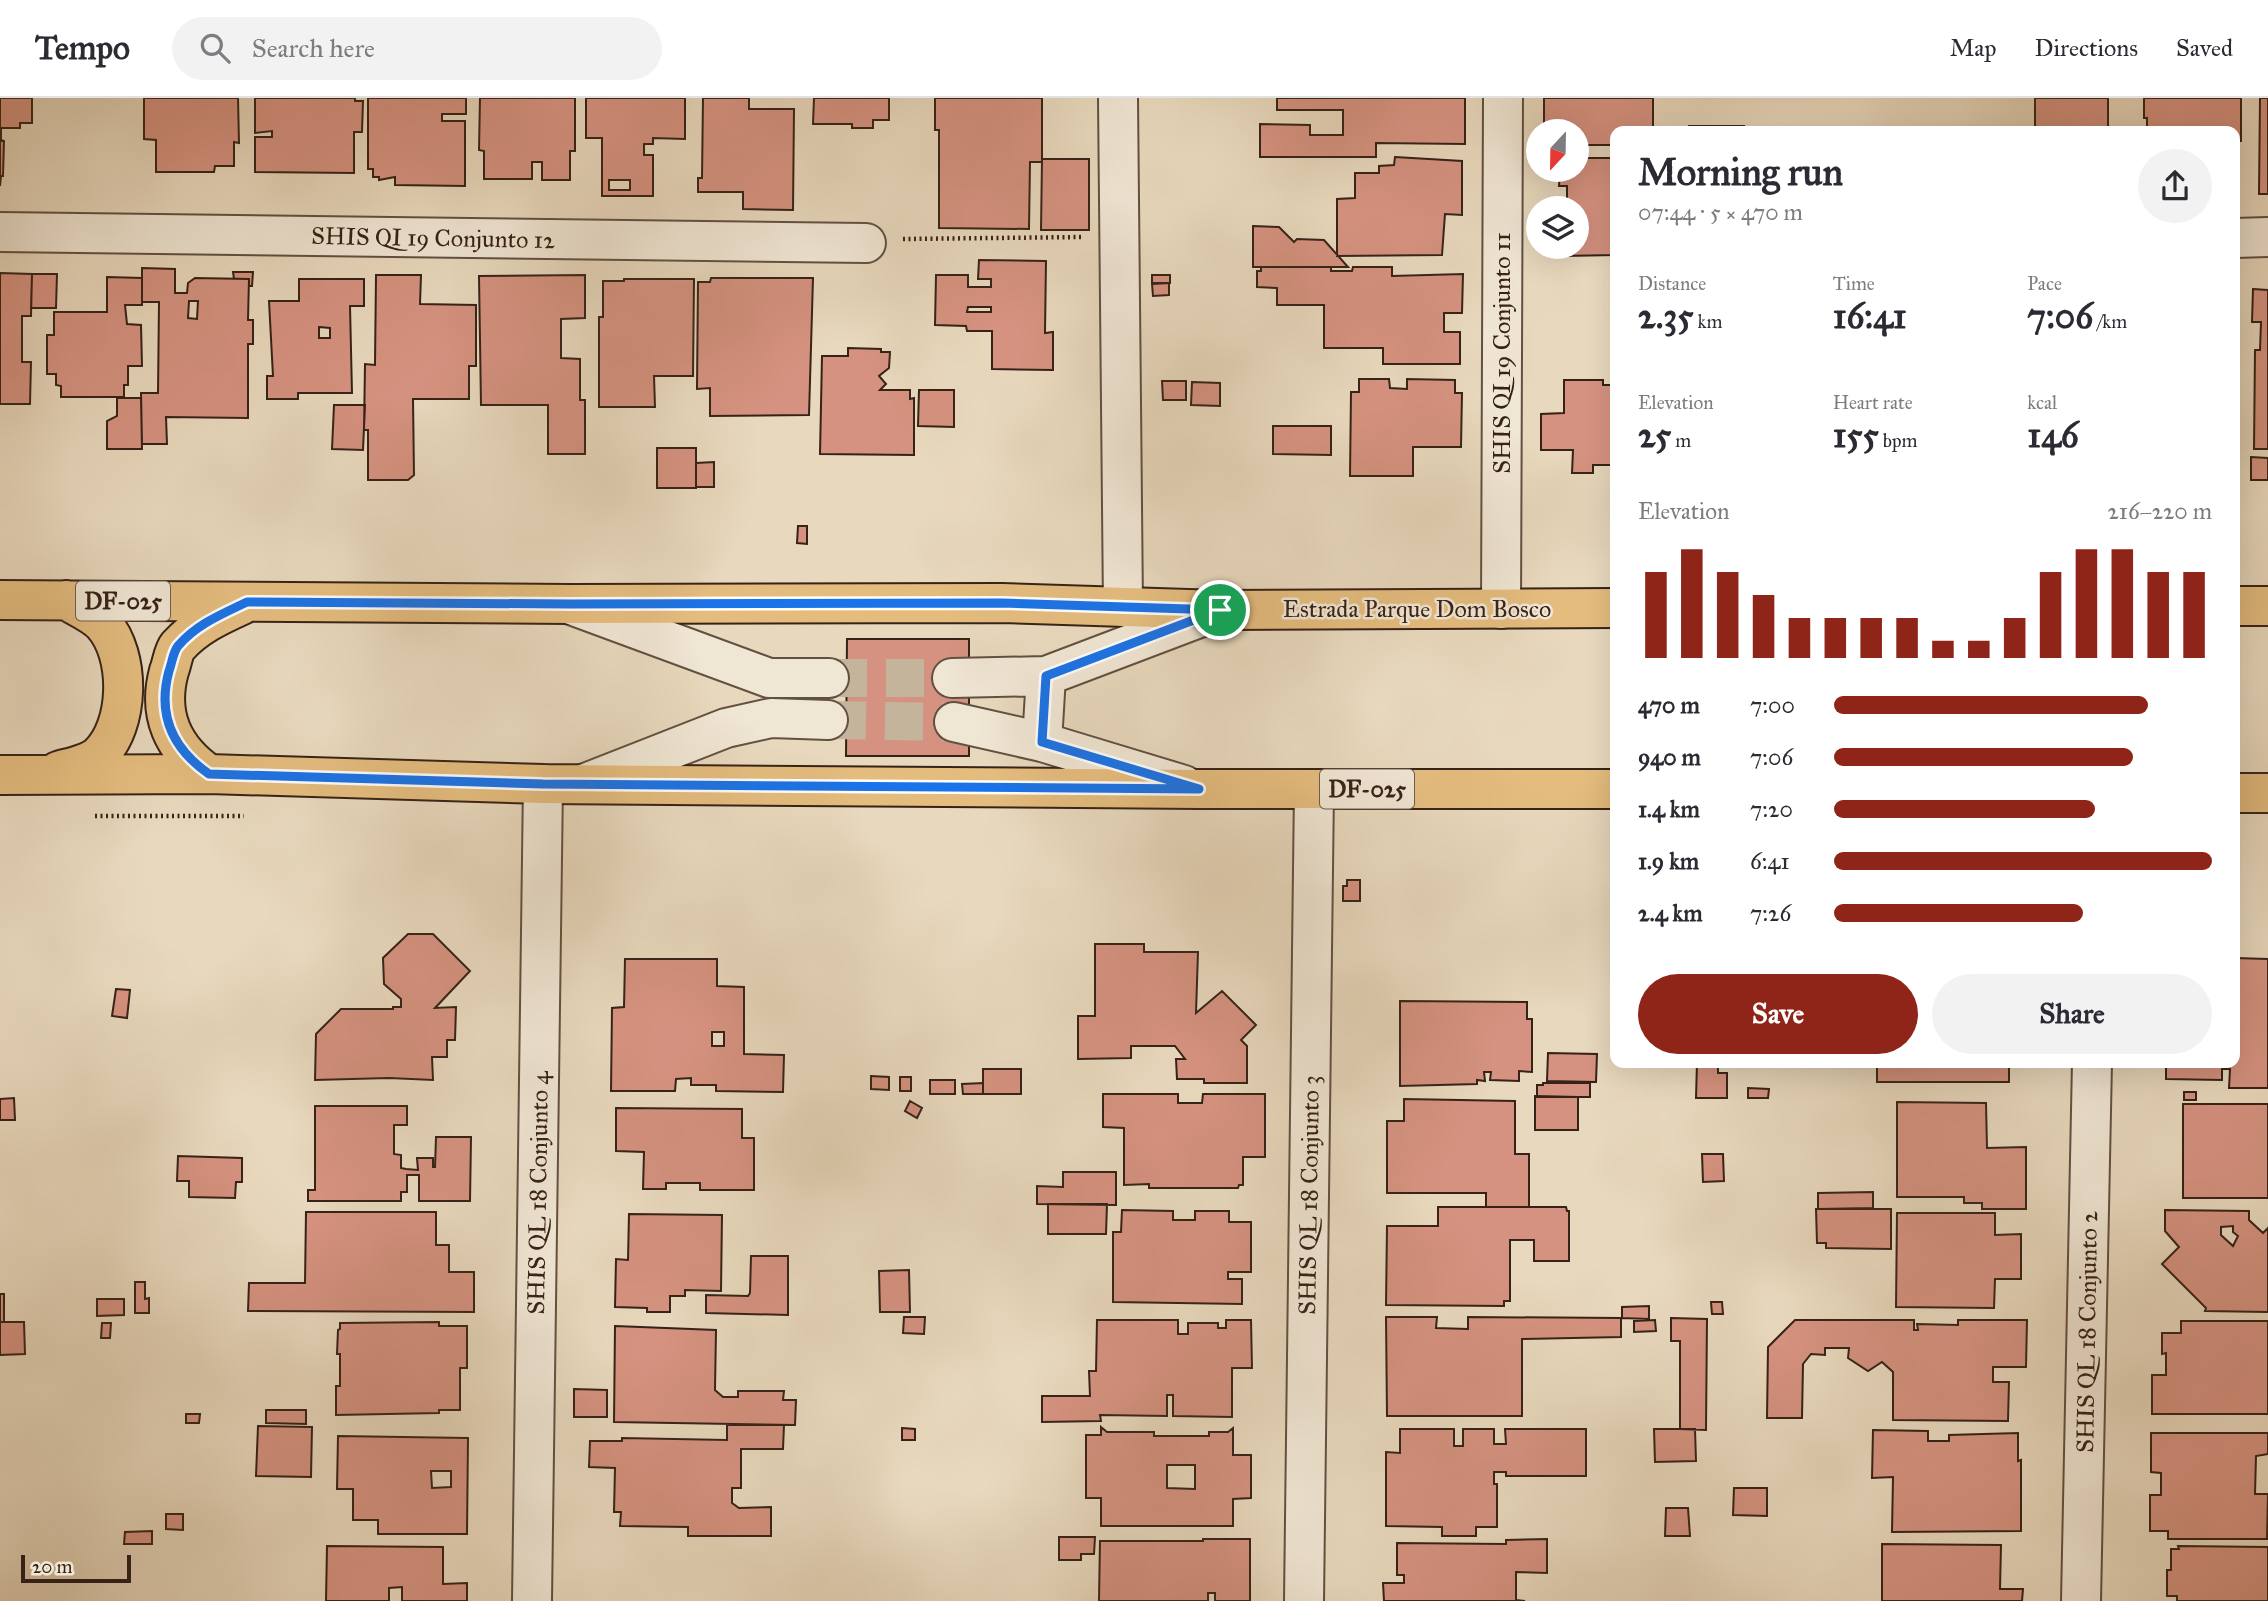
<!DOCTYPE html>
<meta charset="utf-8">
<style>
:root{--surface:#fff;--page:#f2f2f3;--text:#2b2b33;--muted:#7c7c81;--line:#e1e1e2;--accent:#8f2418}
body{margin:0;font-family:"IM FELL Great Primer",serif;background:var(--page);color:var(--text);height:100vh;display:flex;flex-direction:column;font-size:26px;white-space:nowrap}
*{box-sizing:border-box;margin:0}
p{font-size:23px;color:var(--muted)}
.icon{flex:none;width:38px;height:38px;fill:none;stroke:currentColor;stroke-width:2;stroke-linecap:round;stroke-linejoin:round}
.map{position:relative;flex:1;overflow:hidden}
.side{position:absolute;left:1610px;top:28px;width:630px;height:942px;display:flex;flex-direction:column;background:var(--surface);border-radius:14px;box-shadow:0 7px 28px #0002}
.side>*{flex:none}
.needle{width:46px;rotate:202deg}
.tools{position:absolute;left:1526px;top:21px;display:grid;gap:14px}
.tools a{display:grid;place-items:center;width:63px;height:63px;border-radius:50%;background:var(--surface);box-shadow:0 7px 28px #0002;font-size:35px}
.scale{position:absolute;left:21px;bottom:18px;width:110px;box-sizing:border-box;padding-left:7px;border:4px solid #362217;border-top:0;font-size:19px;line-height:24px;white-space:nowrap;color:#362217;-webkit-text-stroke:5px #f0e6d4;paint-order:stroke}
.pin{position:absolute;display:grid;place-items:center;width:60px;height:60px;color:#fff;margin:-30px;border:4px solid #fff;border-radius:50%;box-shadow:0 2px 7px #0007}
.round{display:grid;place-items:center;flex:none;width:74px;height:74px;border-radius:37px;background:var(--page)}
.head{display:flex;align-items:center;justify-content:space-between;height:119px;padding:0 28px}
h1{font-size:38px;font-weight:800;line-height:52px}
.metrics{display:grid;grid-template-columns:repeat(3,1fr);gap:10px;height:119px;padding:7px 28px}
.metrics div{display:grid;align-content:center}
.metrics b{font-size:35px;font-weight:800}
.metrics small{font-size:19px;font-weight:400}
.metrics p{font-size:19px}
.chart{height:196px;padding:14px 28px}
.chart p{display:flex;justify-content:space-between}
.chart svg{width:100%;height:126px;margin-top:7px;stroke:var(--accent);stroke-width:6}
.button{display:flex;gap:14px;margin-top:auto;padding:14px 28px}
.button a{flex:1;height:80px;border-radius:42px;background:var(--accent);color:#fff;font-size:28px;font-weight:800;line-height:80px;text-align:center}
.button a+a{background:var(--page);color:var(--text)}
ul{padding:0 28px;list-style:none;font-size:23px}
li{display:grid;grid-template-columns:112px 84px 1fr;align-items:center;height:52px}
li i{height:18px;border-radius:9px;background:var(--accent)}
header{display:flex;align-items:center;gap:42px;box-sizing:border-box;height:98px;padding:0 35px;background:var(--surface);border-bottom:2px solid var(--line)}
header strong{font-size:33px}
nav{display:flex;gap:38px;margin-inline-start:auto;font-size:24px}
.search{width:490px;height:63px;background:var(--page);display:flex;align-items:center;gap:18px;box-sizing:border-box;padding:0 24px;border-radius:38px;color:var(--muted);font-size:26px}
.map>svg:first-child{display:block}
</style>
<header>
<strong>Tempo</strong>
<div class="search"><svg class="icon" aria-label="search" viewBox="0 0 24 24"><circle cx="10" cy="10" r="6"/><path d="M15 15l6 6"/></svg>Search here</div>
<nav><a>Map</a><a>Directions</a><a>Saved</a></nav>
</header>
<div class="map">
<svg width="2268" height="1503" viewBox="0 0 2268 1503">
<rect width="100%" height="100%" fill="#e8d8bd"/>
<filter id="stains"><feTurbulence type="fractalNoise" baseFrequency=".00286" numOctaves="4"/><feColorMatrix values="0 0 0 0 .2 0 0 0 0 .09 0 0 0 0 .02 0 0 0 .5 -.17"/></filter>
<radialGradient id="worn" r=".72"><stop offset=".6" stop-color="#630" stop-opacity="0"/><stop offset="1" stop-color="#630" stop-opacity=".3"/></radialGradient>
<path fill="#d59280" stroke="#362217" stroke-width="2" fill-rule="evenodd" d="M0,0H32V25H20V30H1V42L4,43L3,78H1L0,88Z
M144,0H238L239,45L234,44V68H215L214,74H156V42L144,41Z
M255,0H355V3H363L362,34H354V75L255,74V39H272V33L255,35Z
M368,0H466V16H442V23H465V88L395,87V79L379,82V79H373V71H368Z
M480,0H575V53H570V82H542V64H532V81H484V53L479,52Z
M586,0H685V41L653,40V46H644V57H653V98H602V40H586ZM609,82H630V92H609Z
M703,0H749V11H794L793,112L743,111V94H698V80H702Z
M814,0H889V22H873V30H852V26H813Z
M935,0H1042V64H1030L1029,131L939,130V32H935Z
M1277,0H1465V46L1376,45V59H1260V26L1310,27V37H1343V12H1277Z
M1544,0H1653V33H1615V47H1577V33H1544Z
M2035,0H2108V33H2098V29H2086V33H2035Z
M2144,0H2241V43H2235V33H2147V20H2144Z
M2260,0H2268V96H2259Z
M1689,28H1744V33H1689Z
M1395,59L1462,63V117L1445,116L1442,157L1337,158V101L1355,100V75H1379V68L1394,67Z
M1577,60H1615V157L1564,158V149H1577V110H1553V104L1567,105V88H1559L1560,72H1577Z
M1042,61H1089V132H1041Z
M1253,128L1279,129L1294,144L1297,141L1324,142L1348,169H1253Z
M979,162L1046,163L1045,235L1053,234V272L992,271V233H967L966,228L935,227L936,177H968V189H991V181H978ZM968,209H991V214H967Z
M1261,169H1331V173H1352L1353,169H1392V178L1463,176L1462,215H1444V234H1460V266H1383V250H1324V207H1277V190L1257,189V173H1261Z
M142,170L175,171V195H187L188,185L195,180L249,181L248,222H253V246H248V320L166,319L167,346H142L141,295H158L159,204H142ZM189,203H198L197,221L188,220Z
M233,174H253L252,188H249V181H234Z
M0,175L32,176L31,218H22V264H31L30,306H0Z
M32,176H57L56,210H31Z
M376,177H421L420,206L476,207V268H469V301H413L414,377L408,382H368V332H364L365,266L375,267Z
M585,177V220L561,221V260L580,261V302H585V356H548V307H481L479,178Z
M1152,177H1170V185H1152Z
M107,179L142,180V207H125L127,226L141,227L142,268H128V287H124V299H61V288L56,287V276H47V237H54V214H107Z
M711,180H813L809,317L710,318V290L697,291L698,184H710Z
M299,181H364V208H350L352,295H298V301H267V278H273L269,203H299ZM319,229L330,230V240H319Z
M624,181H694L693,278H654L655,309H599V219H603V183H624Z
M1169,185V197L1153,198L1152,186Z
M2253,191L2268,192V351H2254L2255,252H2260L2261,224H2252Z
M2235,248H2239V352H2235Z
M848,250L881,251V254H890L889,270L879,278L886,286L880,292H910V301L914,300V357L820,356L822,258H848Z
M1359,281H1389L1390,290L1407,291V281L1455,282V295H1462L1461,349H1413V378H1350L1351,294H1359Z
M1564,282H1603V287H1615V367H1593V375H1572L1573,352H1541V316L1564,315Z
M1162,283H1186V302H1163Z
M1192,284L1220,285V308L1191,307Z
M919,292H954V329L918,328Z
M117,300H141L142,351H107V323L117,318Z
M334,307H365L363,352L332,351Z
M1273,328H1331V357L1273,356Z
M657,350H696V390H657Z
M2251,359L2268,360V382H2251Z
M714,364V389H696V365Z
M798,428H807V446L797,445Z
M847,541H969V658H846Z
M1347,782H1360V803H1343V788H1347Z
M408,836H433L470,873L435,910L456,909L455,942H447V959H432L433,982L389,980L315,982L316,936L341,911H393V909H401V901L384,886L383,860Z
M1095,846H1144V854H1198L1196,915L1222,893L1256,927L1241,942L1247,948V985H1204V981H1177L1176,961H1185L1175,948H1131V960L1078,961V918H1095Z
M2235,860L2268,861V990H2229L2230,971H2222V982L2166,981V964H2235Z
M625,861H717V888L744,889V956L784,957L783,994L716,993V987H691V980L676,981L675,993H611L612,910L624,909ZM712,934H724V948H712Z
M116,891L130,892L127,920L112,918Z
M1400,903L1527,904V921H1532V974L1519,973V983L1490,982L1491,974H1484L1485,983L1477,982V986L1400,988Z
M1548,955L1597,956L1596,984L1547,983Z
M1697,964H1718V975H1727V1000H1696Z
M1877,964H2009V984H1877Z
M983,971H1021V996H983Z
M871,978L889,979V992L871,991Z
M900,979H911V993H900Z
M930,982H955V996H930Z
M983,985V996H963L962,986Z
M1543,985H1590V999H1537V987H1543Z
M1748,990L1769,991L1768,1000H1748Z
M2184,994H2196V1002H2184Z
M1103,996H1178V1005H1202L1203,996H1265V1059H1243V1087H1239L1238,1090H1149V1086L1124,1087V1030L1103,1029Z
M1535,998L1578,999V1032H1535Z
M14,1000L15,1022H0V1001Z
M1404,1001L1515,1003V1056H1529V1109H1486V1095H1387V1023H1404Z
M910,1003L922,1010L917,1020L905,1013Z
M1897,1004L1986,1005L1987,1050L2026,1049V1111H1982V1105H1964V1099H1897Z
M2183,1006H2268V1100H2183Z
M315,1008H407V1027H394V1056L401,1057V1070L406,1071L418,1072L417,1060H433V1069H435L436,1039H471L470,1103H419V1077H407V1094H401V1103H308V1092H315Z
M616,1010L742,1011V1040H754V1092H700V1085H666V1091H643L644,1054L616,1053Z
M1702,1056H1723L1724,1083L1703,1084Z
M178,1058L242,1060V1084H236L235,1100L189,1099V1083H177Z
M1063,1074H1116V1107L1037,1106V1088L1063,1089Z
M1873,1094V1110L1818,1111V1095Z
M1048,1106H1107L1106,1136H1048Z
M1438,1109H1566L1567,1113H1569V1163H1534V1142H1510V1203H1504V1208L1386,1207L1387,1128H1438Z
M1816,1111H1891V1151L1826,1150V1145H1817Z
M1122,1112L1173,1113V1122H1195V1113H1229V1124H1251V1174H1228V1181H1242V1206L1113,1204V1134H1121Z
M2165,1112L2249,1113V1122L2263,1135L2268,1130V1214L2205,1213L2206,1210L2162,1166L2179,1149L2165,1133ZM2233,1128V1134L2238,1138L2233,1148L2221,1137V1129Z
M306,1114H436V1147H449V1174H474V1214L248,1213L249,1185H305Z
M1897,1115H1995V1137L2021,1136V1181H1995L1994,1210L1896,1209Z
M629,1116L722,1117L721,1193L685,1192V1198H670V1214H647V1210L615,1209L616,1161L628,1162Z
M751,1158H788V1217L706,1215V1197L748,1198L750,1195Z
M909,1172L910,1214H880L879,1173Z
M135,1184H145V1201L149,1200V1215H135Z
M0,1196H4V1224H0Z
M97,1201H124V1217L97,1218Z
M1711,1204H1722L1723,1216H1712Z
M1649,1208V1221L1622,1220V1209Z
M904,1219H925L924,1236L903,1235Z
M1386,1219H1437L1436,1230L1468,1231V1219L1621,1220V1239L1522,1241V1318H1387Z
M1671,1220L1707,1221L1706,1332L1680,1331V1243H1671Z
M1097,1222H1178V1236H1188V1225H1218V1230H1226V1222H1251L1252,1270H1232V1319L1173,1318V1297H1167V1318L1100,1317L1101,1323L1042,1324V1298H1090L1089,1273H1096Z
M1655,1222L1656,1233L1634,1234V1223Z
M1795,1222H1914V1232H1918L1917,1226L1958,1227V1222H2027L2026,1269H1993V1284H2009L2008,1323L1893,1322V1274L1882,1264L1868,1273L1848,1260L1849,1250H1825V1257L1811,1256L1803,1266L1802,1320H1767L1768,1249Z
M2181,1223H2268V1316H2152V1277H2166V1255L2162,1256V1235H2181Z
M0,1224H24L25,1256L0,1257Z
M439,1224V1228H467V1270H460V1312H439V1315L336,1317V1288H340V1256H337L338,1232L340,1231V1225Z
M102,1225H111L110,1240H101Z
M615,1228L716,1232L715,1292L723,1299H738V1293H784L783,1302H796L795,1327L614,1324Z
M574,1291L607,1292V1319H574Z
M266,1312H306V1326L266,1325Z
M186,1316H200L199,1325H186Z
M727,1327H784L783,1351H741V1390H732V1405L739,1410L771,1409V1438H688V1429L620,1428L621,1414H614L615,1370L589,1369L590,1343H622V1340L727,1342Z
M258,1328L312,1329L311,1379L256,1378Z
M1101,1329L1107,1334H1154V1338H1209V1334H1228L1233,1330V1357H1251V1400L1233,1401V1428H1101V1400H1086V1337H1101ZM1167,1367H1195V1391L1167,1390Z
M902,1330L915,1331V1342H902Z
M1400,1331H1454V1348H1463V1331H1494V1346H1506L1505,1331H1586V1378H1506V1374H1494V1386H1497V1429H1476V1438H1442V1429L1386,1428V1354L1400,1355Z
M1654,1331H1695L1696,1363L1655,1364Z
M1873,1332L1928,1333V1343H1949V1337L2018,1335V1363L2021,1362V1433L1892,1434L1893,1379L1872,1380Z
M2151,1335H2268V1356L2256,1358L2255,1396H2268L2267,1441H2168V1433H2150V1397H2161V1375L2151,1374Z
M338,1338L468,1340L467,1436H378V1422H353V1391H337ZM431,1373H451V1389L432,1390Z
M1734,1390H1767V1418L1733,1417Z
M1666,1410H1688L1690,1438H1665Z
M166,1416H183V1432L166,1431Z
M152,1433V1446H124L125,1434Z
M1059,1439H1095L1094,1456H1081V1462H1059Z
M1203,1441H1250V1503H1215V1495H1208V1503H1099L1100,1443H1203Z
M1547,1441V1475L1516,1474V1502L1525,1503H1384L1383,1485H1404V1477H1397V1445L1506,1446V1442Z
M1882,1446L2001,1447L2000,1491H2023L2022,1503H1882Z
M327,1448L443,1449V1486L467,1485V1503H402V1489L389,1490V1503H326Z
M2178,1448L2268,1449V1503H2177V1498H2167V1472H2171V1451H2179Z"/>
<g fill="none" stroke-linecap="round" stroke-linejoin="round">
<path stroke="#c4b49c" stroke-width="38" stroke-dasharray="38 19" stroke-linecap="butt" d="M829,580H952
M828,622L954,624"/>
<defs>
<path id="minor" d="M1118,0L1123,509
M0,134L866,145
M2235,140L2268,139
M571,507L769,580H829
M1501,511L1503,0
M952,580L1046,578L1220,512
M954,624L1042,644L1184,687
M1042,644L1046,578
M583,686L726,630L771,620L828,622
M532,1503L543,686
M1304,1503L1314,691
M2081,1503L2092,964"/>
<path id="major" d="M0,502L570,506L1002,505L1220,512L1615,510
M2235,508H2268
M58,673C71,669 89,666 99,657C130,628 131,557 103,526C94,516 77,509 66,502
M209,676C173,651 157,617 169,573C172,566 173,554 178,548C196,528 218,518 242,507
M0,677L209,676L543,686L1199,691H1615
M2235,695H2268"/>
</defs>
<use href="#minor" stroke="#625040" stroke-width="42"/>
<use href="#major" stroke="#362217" stroke-width="42"/>
<path stroke="#362217" stroke-width="4.5" stroke-dasharray="2 3.5" stroke-linecap="butt" d="M903,141L1083,139
M95,718H244"/>
<use href="#minor" stroke="#f0e6d4" stroke-width="38"/>
<use href="#major" stroke="#e4bc7e" stroke-width="38"/>
</g>
<g fill="none" stroke-linecap="round" stroke-linejoin="round">
<defs>
<path id="route" d="M247,504L570,506L1002,505L1220,512L1046,578L1042,644L1199,691L543,686L209,676C173,651 157,617 169,573C172,565 173,554 178,548C197,526 222,516 247,504Z"/>
</defs>
<use href="#route" stroke="#fff" stroke-width="14"/>
<use href="#route" stroke="#1a73e8" stroke-width="9"/>
</g>
<g text-anchor="middle" dominant-baseline="central" stroke-width="5" stroke-linejoin="round" paint-order="stroke">
<g fill="#f0e6d4" stroke="#6e5d50" stroke-width="2">
<rect x="76" y="483.5" width="94" height="39" rx="5"/>
<rect x="1320" y="671.5" width="94" height="39" rx="5"/>
</g>
<g font-size="23" font-weight="bold" fill="#362217">
<text x="123" y="503">DF-025</text>
<text x="1367" y="691">DF-025</text>
</g>
<g font-size="24" fill="#362217" stroke="#f0e6d4">
<text transform="translate(433 140) rotate(1)">SHIS QI 19 Conjunto 12</text>
<text transform="translate(1502 255) rotate(-90)">SHIS QI 19 Conjunto 11</text>
<text x="1417" y="511">Estrada Parque Dom Bosco</text>
<text transform="translate(538 1095) rotate(-89)">SHIS QL 18 Conjunto 4</text>
<text transform="translate(1309 1097) rotate(-89)">SHIS QL 18 Conjunto 3</text>
<text transform="translate(2087 1234) rotate(-89)">SHIS QL 18 Conjunto 2</text>
</g>
</g>
<rect width="100%" height="100%" filter="url(#stains)"/>
<rect width="100%" height="100%" fill="url(#worn)"/>
</svg>
<div class="tools">
<a><svg class="needle" viewBox="-14 -14 28 28"><path d="M0-13l5 13h-10z" fill="#e53935"/><path d="M0 13l5-13h-10z" fill="#7c7c81"/></svg></a>
<a><svg class="icon" aria-label="layers" viewBox="0 0 24 24"><path d="M12 4l9 5-9 5-9-5zM3 14l9 5 9-5"/></svg></a>
</div>
<div class="scale">20 m</div>
<div class="pin" style="left:1220px;top:512px;background:#1e9e55"><svg class="icon" aria-label="arrive" viewBox="0 0 24 24"><path d="M6 21V4h12l-3 4 3 4H6"/></svg></div>
<section class="side">
<div class="head"><div><h1>Morning run</h1><p>07:44 · 5 × 470 m</p></div><a class="round"><svg class="icon" aria-label="share" viewBox="0 0 24 24"><path d="M12 15V3M7 8l5-5 5 5M5 13v7h14v-7"/></svg></a></div>
<div class="metrics">
<div><p>Distance</p><b>2.35<small> km</small></b></div>
<div><p>Time</p><b>16:41</b></div>
<div><p>Pace</p><b>7:06<small> /km</small></b></div>
</div>
<div class="metrics">
<div><p>Elevation</p><b>25<small> m</small></b></div>
<div><p>Heart rate</p><b>155<small> bpm</small></b></div>
<div><p>kcal</p><b>146</b></div>
</div>
<div class="chart"><p><span>Elevation</span>216–220 m</p>
<svg viewBox="0 0 160 44" preserveAspectRatio="none"><path d="M5 44V14M15 44V6M25 44V14M35 44V22M45 44V30M55 44V30M65 44V30M75 44V30M85 44V38M95 44V38M105 44V30M115 44V14M125 44V6M135 44V6M145 44V14M155 44V14"/></svg>
</div>
<ul>
<li><b>470 m</b>7:00<i style="width:83%"></i></li>
<li><b>940 m</b>7:06<i style="width:79%"></i></li>
<li><b>1.4 km</b>7:20<i style="width:69%"></i></li>
<li><b>1.9 km</b>6:41<i style="width:100%"></i></li>
<li><b>2.4 km</b>7:26<i style="width:66%"></i></li>
</ul>
<div class="button"><a>Save</a><a>Share</a></div>
</section>
</div>
